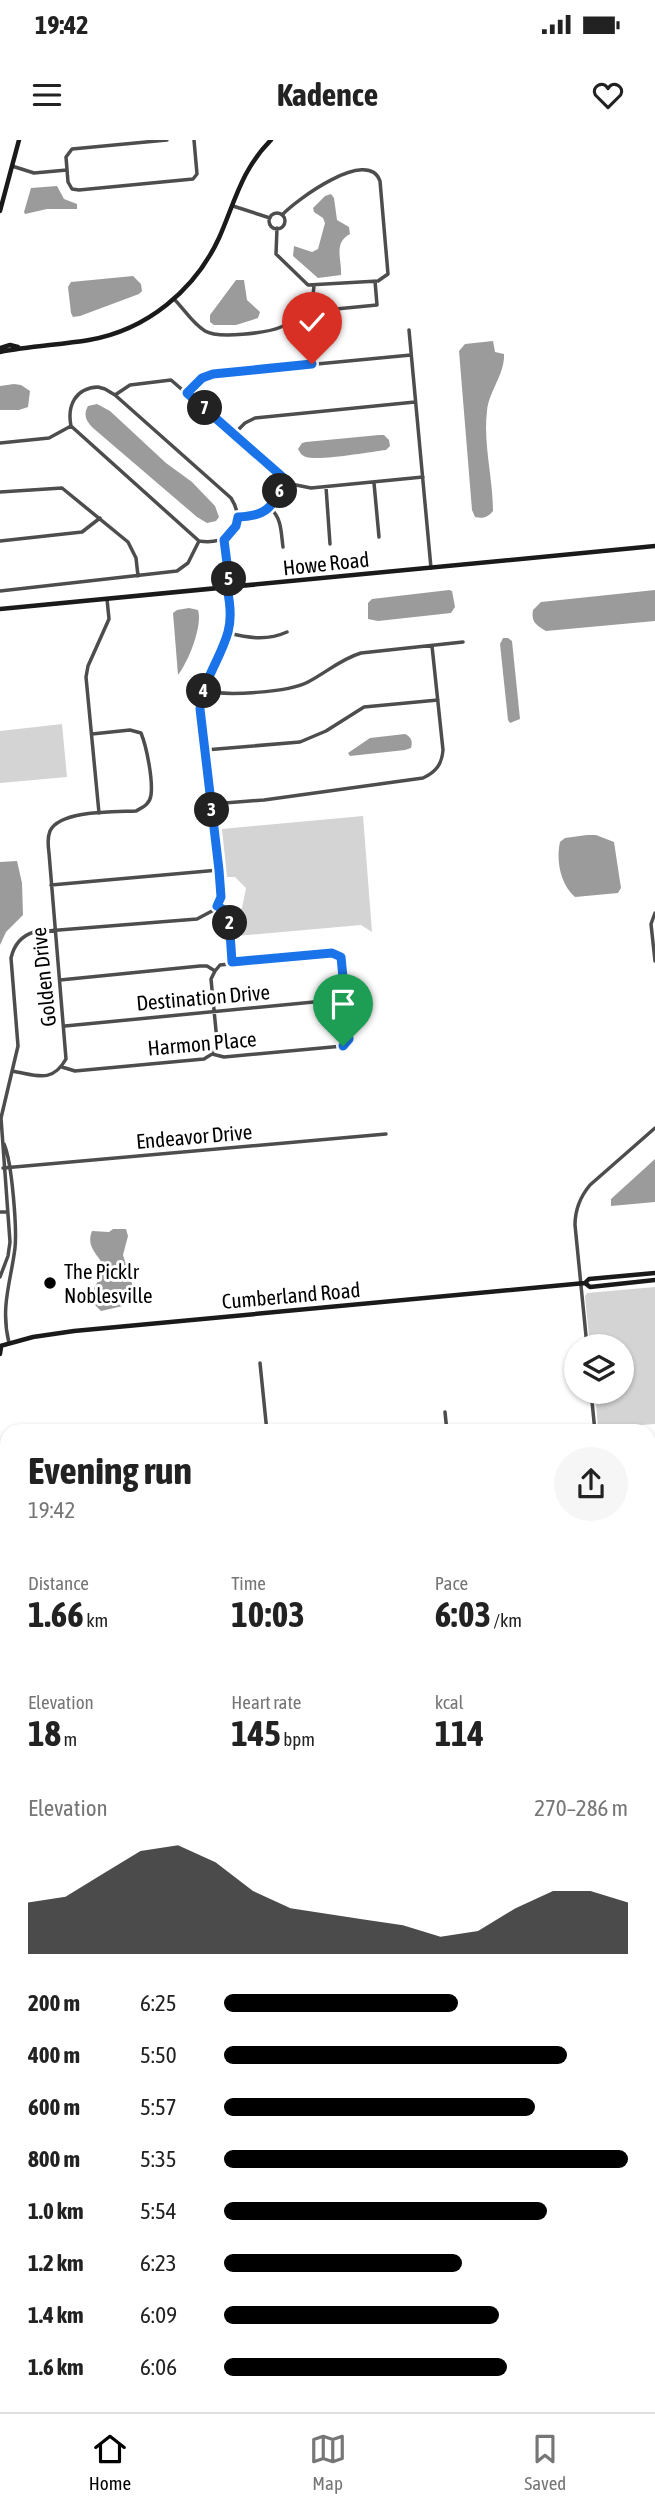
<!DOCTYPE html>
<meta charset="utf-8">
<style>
:root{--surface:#fff;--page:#f6f6f6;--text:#222;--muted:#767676;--line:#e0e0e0;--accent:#000}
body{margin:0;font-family:"Asap Condensed",sans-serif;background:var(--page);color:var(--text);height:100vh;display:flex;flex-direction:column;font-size:26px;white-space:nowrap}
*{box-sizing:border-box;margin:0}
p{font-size:23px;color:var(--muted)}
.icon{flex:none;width:38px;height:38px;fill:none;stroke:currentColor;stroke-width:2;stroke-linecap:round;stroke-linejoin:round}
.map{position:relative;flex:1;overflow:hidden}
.sheet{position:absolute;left:0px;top:1284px;width:656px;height:989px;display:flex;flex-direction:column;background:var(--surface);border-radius:21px 21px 0 0;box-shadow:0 2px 5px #0004}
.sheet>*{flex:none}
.buttons{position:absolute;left:564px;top:1194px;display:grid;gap:14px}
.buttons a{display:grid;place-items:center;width:70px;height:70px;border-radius:50%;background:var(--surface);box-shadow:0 2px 5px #0004;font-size:35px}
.pin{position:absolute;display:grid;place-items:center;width:60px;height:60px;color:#fff;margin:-72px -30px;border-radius:50% 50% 50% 0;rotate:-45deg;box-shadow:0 0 7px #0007}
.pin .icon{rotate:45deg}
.km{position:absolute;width:35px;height:35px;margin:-18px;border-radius:50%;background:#222;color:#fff;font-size:19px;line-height:35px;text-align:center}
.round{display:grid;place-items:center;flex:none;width:74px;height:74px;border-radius:37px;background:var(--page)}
.summary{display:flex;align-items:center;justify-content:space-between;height:119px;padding:0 28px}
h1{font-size:38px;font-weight:700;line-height:52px}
.figures{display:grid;grid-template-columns:repeat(3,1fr);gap:10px;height:119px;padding:7px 28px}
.figures div{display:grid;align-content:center}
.figures b{font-size:35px;font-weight:700}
.figures small{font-size:19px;font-weight:400}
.figures p{font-size:19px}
.chart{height:196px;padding:14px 28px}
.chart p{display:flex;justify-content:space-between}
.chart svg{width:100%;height:126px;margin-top:7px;fill:var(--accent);opacity:.7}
ul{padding:0 28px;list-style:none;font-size:23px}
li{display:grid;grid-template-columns:112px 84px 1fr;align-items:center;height:52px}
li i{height:18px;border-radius:9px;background:var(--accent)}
.status{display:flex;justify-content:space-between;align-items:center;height:49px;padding:0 35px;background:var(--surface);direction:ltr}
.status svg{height:19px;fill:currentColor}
header{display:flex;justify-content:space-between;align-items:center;height:91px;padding:0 28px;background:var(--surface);font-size:32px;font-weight:700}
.dock{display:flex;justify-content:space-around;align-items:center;height:98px;border-top:2px solid var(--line);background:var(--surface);font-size:19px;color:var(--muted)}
.dock a{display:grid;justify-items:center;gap:4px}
.dock .on{color:var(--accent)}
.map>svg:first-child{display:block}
</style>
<div class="status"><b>19:42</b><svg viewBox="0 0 49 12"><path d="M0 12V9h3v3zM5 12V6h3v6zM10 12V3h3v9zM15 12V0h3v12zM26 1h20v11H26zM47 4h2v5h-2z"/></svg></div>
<header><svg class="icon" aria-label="menu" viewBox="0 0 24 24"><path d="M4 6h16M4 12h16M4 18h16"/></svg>Kadence<svg class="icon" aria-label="heart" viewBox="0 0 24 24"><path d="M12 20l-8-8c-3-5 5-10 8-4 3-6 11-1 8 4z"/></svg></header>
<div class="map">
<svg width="655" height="2272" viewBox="0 0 655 2272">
<rect width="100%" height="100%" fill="#fff"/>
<path fill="#d4d4d4" d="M62,584L67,637L0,643V591Z
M363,676L372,792L361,785L236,796L234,773L242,768L246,748L235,737H227L222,689Z
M655,1147V1284L598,1288L595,1251H621V1206H590L585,1156L587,1153Z"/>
<path fill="#9b9b9b" d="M57,46L64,59L77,64V69H47L25,74L24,72L31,48Z
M331,54L334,58L337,80L349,87L350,94C333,103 342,119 341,135L318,138L293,116L294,106L312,112L318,109L325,83L323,78L314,72L313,68L325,56Z
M133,136L141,144L142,151L139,154L80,176L73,177L71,173L68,147L71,142Z
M236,140H244L247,160L260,172L258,178L236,185H214L210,182V175Z
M493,201L495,212L504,214C505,234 489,251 487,271C483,304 493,338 493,371C488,377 484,379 475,377L472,370L459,211L465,204Z
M14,244L21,245L30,251L28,267L19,270H0V246Z
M97,264L110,271L166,323L192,342L215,366L219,377L216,381L207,383L197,377L93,288C86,281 83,275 88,266Z
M379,295H384L389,300L390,306L386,310C370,312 319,321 306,317C301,315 301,314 298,309L302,303L306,302Z
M449,450L452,451L455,467L451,473L378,481L368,479V463L372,459Z
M655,450V481L546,491C536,485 531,482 533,470L541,462Z
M189,468L198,470C203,486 188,523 178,535L173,473L177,470Z
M503,498H508L512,501L520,579L510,583L508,580L500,504Z
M405,594C411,597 413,601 411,608L405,610L350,616L348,613L370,598Z
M587,695H596L614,702L621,748L618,753L575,757C560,744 556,720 560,702L565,698Z
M17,721L22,743L23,775L6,792L0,805V722Z
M655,1019V1062L611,1066V1059Z
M113,1089H126L128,1096L123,1115L133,1147L123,1166L101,1171L95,1165L94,1148L105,1129C100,1115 85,1109 92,1091L109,1092Z"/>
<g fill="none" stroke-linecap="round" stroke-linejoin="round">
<defs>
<path id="highway" d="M0,1541L7,1544
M0,1556L7,1560
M649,1628L655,1627
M649,1642H655"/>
</defs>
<use href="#highway" stroke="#dbdbdb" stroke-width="8"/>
<path stroke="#4d4d4d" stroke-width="3.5" d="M167,0L72,9L66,17L68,42L72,49L79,50L193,39L197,34L194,0
M12,26L34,33L67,30
M233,66L270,78
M269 81a8 8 0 1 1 16 0a8 8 0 1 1-16 0Z
M277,88L276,114L308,145L378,141L388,134L380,41C368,7 296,60 282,75
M174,159C184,169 193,184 205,191C218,199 267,193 281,187C292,182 304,172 312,164L314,146
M305,172L377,165L375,141
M409,190L431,428
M98,247L105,249L115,255L231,358C248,385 229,406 199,401L71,286C67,266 75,248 98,247Z
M187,253L202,238L213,234L411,215
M115,255L130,245L171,240L291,344L311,348L423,337
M235,293L245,283L255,278L415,262
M0,303L49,298L71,286
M374,343L379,397
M326,347L330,404
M0,352L62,348L128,402L136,418L138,436
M270,368C282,378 281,393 283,407
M238,377C270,376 272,365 286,339
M224,400L230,447
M0,401L82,392L100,378
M0,451L177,431L188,423L199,401
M228,493C249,498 267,501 287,492
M204,550C224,557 290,552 308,542C327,532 341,519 361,513L463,502
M205,610L300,602L326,591L364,567L438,560
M212,664L264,660L423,638C436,632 442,624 443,610L432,506
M99,673L86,537L88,526L109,479L107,459
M51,745L219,730
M217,766C236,775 231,804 232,822
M655,773L651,784L655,821
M60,840L200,826H207L215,831
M65,886L345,859
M62,927L75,931L204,919L212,914L224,917L343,906L349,899L341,817L332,813L220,825L215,831L211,839L217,901L212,914
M12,931C36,935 52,944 66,919L49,713C48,706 47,698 50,691C60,670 115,672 136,671C143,667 150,664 151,655C153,640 147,608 141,593L130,590L92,594
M4,1004C12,1022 17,1088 15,1108C11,1141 0,1167 9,1203
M3,1028L386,994
M0,1072H7
M0,1137L8,1116L10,1102L1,978L18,906L11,818C14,805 21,796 34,792L197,779L212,771L221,757L200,569C202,542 221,518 228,492C233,478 229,462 227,448
M587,1206L575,1085C575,1070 580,1057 590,1045L655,988
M260,1223L267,1292
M591,1251L595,1292
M445,1272L447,1292
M649,1385L655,1384
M649,1420H655
M0,1454H7
M649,1491L655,1490
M649,1538L652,1559
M649,1604L655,1603
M0,1607L7,1612
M0,1794L7,1785
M649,1914L655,1913
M0,1915L7,1914
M7,2013L3,2033L7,2052
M649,2120L655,2122
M305,2266L314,2272
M539,2272L540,2266
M603,2272L604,2266"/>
<path stroke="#1a1a1a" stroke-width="4.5" d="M0,71L19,0
M0,208L10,205L18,207
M0,212C29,206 59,205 89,200C147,190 195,150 219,98C235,62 241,30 271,0
M0,469L655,406
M585,1143L590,1147L655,1140
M0,1206L33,1197L74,1191L585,1143L589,1139L655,1133
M0,1214L1,1207
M0,1699L7,1698
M649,1712H655
M0,2107L7,2109
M405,2266L419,2272"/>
<use href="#highway" stroke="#000" stroke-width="6"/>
</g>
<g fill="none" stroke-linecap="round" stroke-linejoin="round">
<defs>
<path id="route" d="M312,224L213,234L202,238L187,253L286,340C272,365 270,376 238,377L236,386L224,400L230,447L227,448C230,462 232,478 228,492C221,518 202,542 200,569L219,730L221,757L217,766L226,771L229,778L232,822L332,813L341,817L349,899L343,906"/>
</defs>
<use href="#route" stroke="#fff" stroke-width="14"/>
<use href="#route" stroke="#1a73e8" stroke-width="9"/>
</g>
<circle fill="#000" stroke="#fff" stroke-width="2.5" cx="50" cy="1143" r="7"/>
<g text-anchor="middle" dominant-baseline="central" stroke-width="6" stroke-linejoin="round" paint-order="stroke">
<g font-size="21" fill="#000" stroke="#fff">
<text transform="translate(326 423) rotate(-6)">Howe Road</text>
<text transform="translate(43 837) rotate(-96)">Golden Drive</text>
<text transform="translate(203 857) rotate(-5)">Destination Drive</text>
<text transform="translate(202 903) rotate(-5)">Harmon Place</text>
<text transform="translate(194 996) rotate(-5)">Endeavor Drive</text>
<text transform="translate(291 1155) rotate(-5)">Cumberland Road</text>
</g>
<g font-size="21" fill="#000" stroke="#fff" text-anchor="start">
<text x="64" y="1131">The Picklr<tspan x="64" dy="24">Noblesville</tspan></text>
</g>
</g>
</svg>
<div class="buttons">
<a><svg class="icon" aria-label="layers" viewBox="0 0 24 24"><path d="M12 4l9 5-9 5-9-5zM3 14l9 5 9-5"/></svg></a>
</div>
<div class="pin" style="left:343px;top:906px;background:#1e9e55"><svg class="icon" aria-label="arrive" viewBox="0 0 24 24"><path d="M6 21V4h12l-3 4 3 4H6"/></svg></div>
<div class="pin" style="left:312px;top:224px;background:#d93025"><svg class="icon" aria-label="check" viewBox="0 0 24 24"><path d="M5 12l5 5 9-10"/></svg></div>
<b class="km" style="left:230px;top:783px">2</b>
<b class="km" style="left:212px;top:670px">3</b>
<b class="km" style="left:204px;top:551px">4</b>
<b class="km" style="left:229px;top:439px">5</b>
<b class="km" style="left:280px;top:351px">6</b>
<b class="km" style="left:205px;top:268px">7</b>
<section class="sheet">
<div class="summary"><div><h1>Evening run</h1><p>19:42</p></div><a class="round"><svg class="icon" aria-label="share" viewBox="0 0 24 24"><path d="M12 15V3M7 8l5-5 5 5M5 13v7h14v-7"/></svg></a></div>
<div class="figures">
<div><p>Distance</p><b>1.66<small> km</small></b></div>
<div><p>Time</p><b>10:03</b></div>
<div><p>Pace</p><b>6:03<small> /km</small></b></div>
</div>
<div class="figures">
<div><p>Elevation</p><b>18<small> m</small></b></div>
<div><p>Heart rate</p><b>145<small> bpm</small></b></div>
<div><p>kcal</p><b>114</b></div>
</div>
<div class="chart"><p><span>Elevation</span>270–286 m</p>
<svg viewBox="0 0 160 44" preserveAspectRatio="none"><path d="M0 44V26L10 24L20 16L30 8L40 6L50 12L60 22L70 28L80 30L90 32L100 34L110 38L120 36L130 28L140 22L150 22L160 26V44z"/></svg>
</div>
<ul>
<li><b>200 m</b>6:25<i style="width:58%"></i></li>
<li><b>400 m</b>5:50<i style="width:85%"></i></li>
<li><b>600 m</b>5:57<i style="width:77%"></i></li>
<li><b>800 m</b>5:35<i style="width:100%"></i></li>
<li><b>1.0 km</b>5:54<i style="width:80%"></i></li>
<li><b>1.2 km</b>6:23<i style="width:59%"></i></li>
<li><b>1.4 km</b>6:09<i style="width:68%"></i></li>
<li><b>1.6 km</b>6:06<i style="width:70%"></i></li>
</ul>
</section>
</div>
<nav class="dock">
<a class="on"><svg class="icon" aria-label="home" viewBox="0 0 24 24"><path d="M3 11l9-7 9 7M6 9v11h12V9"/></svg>Home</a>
<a><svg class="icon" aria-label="map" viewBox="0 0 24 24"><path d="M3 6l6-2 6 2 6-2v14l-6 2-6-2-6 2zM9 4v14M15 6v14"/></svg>Map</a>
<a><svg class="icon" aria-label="saved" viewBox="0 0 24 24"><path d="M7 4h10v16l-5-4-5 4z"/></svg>Saved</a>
</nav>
